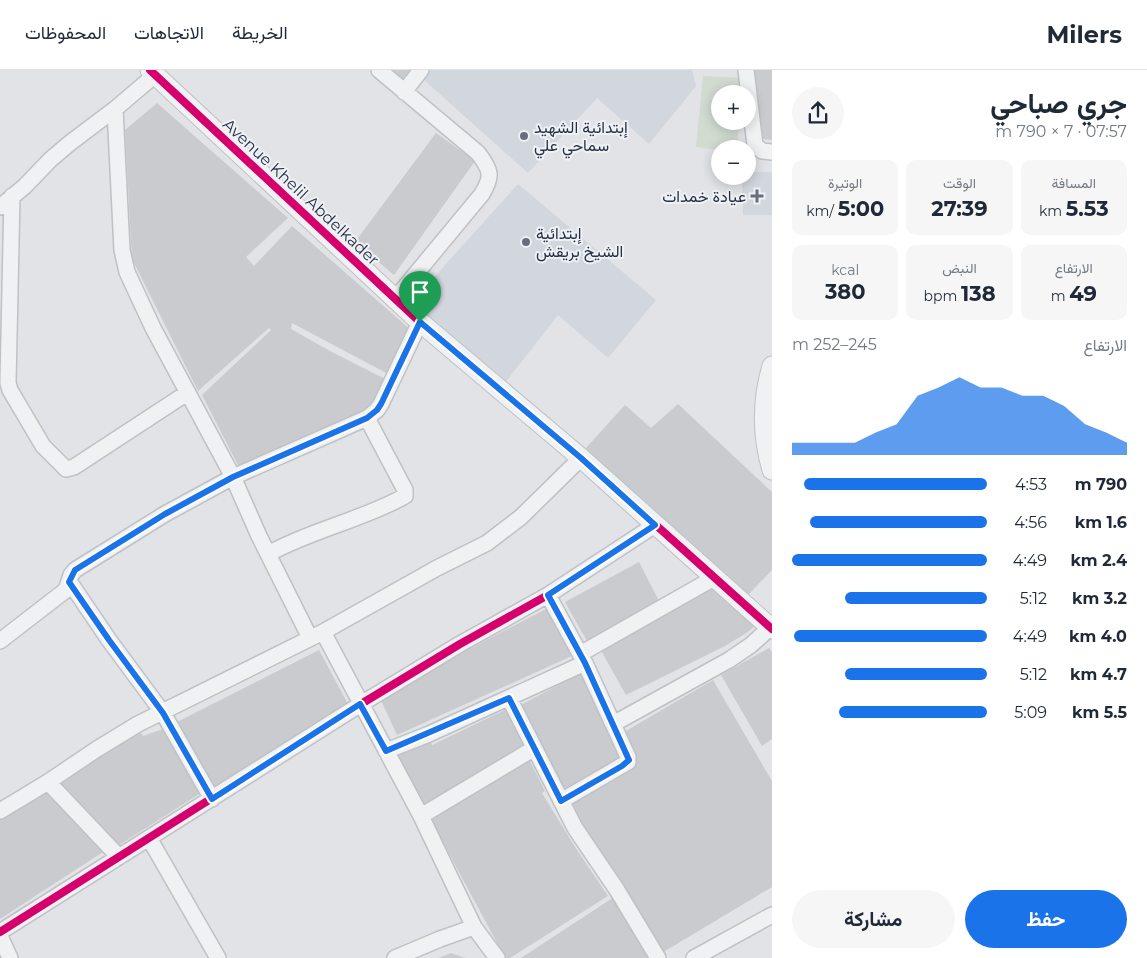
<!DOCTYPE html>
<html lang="ar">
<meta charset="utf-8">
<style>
:root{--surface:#fff;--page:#f6f6f7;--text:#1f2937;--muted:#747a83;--line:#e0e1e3;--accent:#1a73e8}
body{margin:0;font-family:Montserrat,Vazirmatn,sans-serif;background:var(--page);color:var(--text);direction:rtl;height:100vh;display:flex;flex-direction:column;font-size:19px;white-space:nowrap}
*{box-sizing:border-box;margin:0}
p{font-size:16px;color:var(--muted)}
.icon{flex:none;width:28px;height:28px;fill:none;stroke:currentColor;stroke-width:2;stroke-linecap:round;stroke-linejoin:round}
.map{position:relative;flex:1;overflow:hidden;direction:ltr}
.panel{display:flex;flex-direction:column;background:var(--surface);width:375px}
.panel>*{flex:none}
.tools{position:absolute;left:711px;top:15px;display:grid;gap:10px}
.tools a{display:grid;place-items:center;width:45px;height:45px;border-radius:50%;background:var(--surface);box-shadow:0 2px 12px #0003;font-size:25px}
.pin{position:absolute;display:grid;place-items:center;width:42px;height:42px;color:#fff;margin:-51px -21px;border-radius:50% 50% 50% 0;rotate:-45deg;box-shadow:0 0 5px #0007}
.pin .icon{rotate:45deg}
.round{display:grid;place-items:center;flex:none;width:52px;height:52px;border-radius:26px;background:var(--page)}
.overview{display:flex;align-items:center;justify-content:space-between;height:85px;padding:0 20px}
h1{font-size:28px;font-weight:700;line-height:38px}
.figures{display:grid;grid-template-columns:repeat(3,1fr);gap:8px;height:85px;padding:5px 20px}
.figures div{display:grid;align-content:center;border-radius:10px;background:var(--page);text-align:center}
.figures b{font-size:21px;font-weight:700}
.figures small{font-size:14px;font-weight:400}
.figures p{font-size:14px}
.chart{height:140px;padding:10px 20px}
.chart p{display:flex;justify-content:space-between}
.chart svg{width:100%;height:90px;margin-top:5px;fill:var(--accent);opacity:.7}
.primary-button{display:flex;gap:10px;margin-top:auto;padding:10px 20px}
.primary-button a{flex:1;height:58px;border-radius:30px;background:var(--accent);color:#fff;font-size:20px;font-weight:700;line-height:58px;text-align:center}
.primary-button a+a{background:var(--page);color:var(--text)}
ul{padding:0 20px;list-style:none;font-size:16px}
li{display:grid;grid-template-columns:80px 60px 1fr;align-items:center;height:38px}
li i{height:12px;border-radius:6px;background:var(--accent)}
header{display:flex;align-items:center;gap:30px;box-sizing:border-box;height:70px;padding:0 25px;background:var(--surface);border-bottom:1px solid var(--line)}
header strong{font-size:24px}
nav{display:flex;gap:28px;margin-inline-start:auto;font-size:18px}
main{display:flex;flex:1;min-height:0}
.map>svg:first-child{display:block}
</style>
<header>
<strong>Milers</strong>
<nav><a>الخريطة</a><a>الاتجاهات</a><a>المحفوظات</a></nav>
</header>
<main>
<section class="panel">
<div class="overview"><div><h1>جري صباحي</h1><p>07:57 · 7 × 790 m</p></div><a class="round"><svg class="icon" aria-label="share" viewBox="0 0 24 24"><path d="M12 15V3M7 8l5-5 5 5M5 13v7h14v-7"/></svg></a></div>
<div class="figures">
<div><p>المسافة</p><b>5.53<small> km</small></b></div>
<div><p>الوقت</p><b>27:39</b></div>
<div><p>الوتيرة</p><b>5:00<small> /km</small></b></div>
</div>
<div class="figures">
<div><p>الارتفاع</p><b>49<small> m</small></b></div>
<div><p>النبض</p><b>138<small> bpm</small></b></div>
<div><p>kcal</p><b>380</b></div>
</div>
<div class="chart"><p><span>الارتفاع</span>245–252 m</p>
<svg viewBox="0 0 160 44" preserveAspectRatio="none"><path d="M0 44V38L10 38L20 38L30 38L40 33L50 29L60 15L70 11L80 6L90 11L100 11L110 15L120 15L130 20L140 29L150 33L160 38V44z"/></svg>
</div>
<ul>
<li><b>790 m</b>4:53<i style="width:94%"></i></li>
<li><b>1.6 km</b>4:56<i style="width:91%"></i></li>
<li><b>2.4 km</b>4:49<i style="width:100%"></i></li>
<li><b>3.2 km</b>5:12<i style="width:73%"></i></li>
<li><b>4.0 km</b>4:49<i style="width:99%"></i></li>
<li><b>4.7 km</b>5:12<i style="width:73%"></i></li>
<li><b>5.5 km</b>5:09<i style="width:76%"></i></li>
</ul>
<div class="primary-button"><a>حفظ</a><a>مشاركة</a></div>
</section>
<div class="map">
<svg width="772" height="888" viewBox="0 0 772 888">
<rect width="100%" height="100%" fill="#e1e3e6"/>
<path fill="#d2d6dd" d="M430,0H692L696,16L649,74L597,28L528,103L423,9Z
M748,102H772V145H743L742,106H748Z
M518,114L656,230L608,288L558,245L501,318L409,235Z"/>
<path fill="#d1dbd0" d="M703,6L743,8L741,24H720V51H739L737,79L720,80L696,77Z"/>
<path fill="#c9cbce" d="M392,0H416L407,12Z
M753,0H772V70L763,69Z
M157,33L288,148L246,187L254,196L292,156L412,261L390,305L292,253L291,259L330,281L389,311L375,340L239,397L202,325L271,260L269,258L198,321L132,189L125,60Z
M436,63L475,91L394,205L355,172Z
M678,334L772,422V500L748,525L585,379L625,335L651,358Z
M639,492L660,533L588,573L565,532Z
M714,512L759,552L748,562L725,576L626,625L599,577Z
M546,539L572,586L397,665L379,626Z
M769,578L772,582V669L762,676L721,605Z
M319,580L348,634L210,722L175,653Z
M584,601L626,689L565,726L519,636Z
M713,610L772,711V817L660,884L565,731L635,690L619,665Z
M507,639L526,678L424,740L395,686L430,669L432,675Z
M166,658L201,723L116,777L54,715L137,659L143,666Z
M527,685L545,721L542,723L575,777L608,826L510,888H505L429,746Z
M48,719L103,782L0,849V748Z
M614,827L652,885L649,888H521Z
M451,883L465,888H439Z"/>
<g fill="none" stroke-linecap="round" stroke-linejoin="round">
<defs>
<path id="minor" d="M379,0L478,83C491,100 493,106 482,124L395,229
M746,0L755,75L762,81L772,82
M404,22L421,0
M115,39L122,180L127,202L153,258L233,407L259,466L310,568
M12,126L8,313L10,320L43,376L66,399L74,397L187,323
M0,137L25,116L51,89L70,73L115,39L155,5
M268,484C311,460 362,450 405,426V420L367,348
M69,511L109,570L163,643L212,729
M548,525L584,591
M323,562L421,746L474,857L497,888
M0,571L66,520L71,505L75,500L165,444L233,407L367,348L377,340L381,334L420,252
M580,584L714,508
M509,628L575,758L617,820L658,888
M386,681L429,664L585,593L613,654L729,590L751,575L772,556
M48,712L119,787
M561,731L628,692V687L613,654
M0,741L48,712L97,679L138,654L323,562L437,498L487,473L521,447L581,388
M421,746L533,679
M149,768L218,888
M0,862L361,634L460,574L548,525L655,455
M0,866L10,888
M395,888L440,869L474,857
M694,888L772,845"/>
<path id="tertiary" d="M150,0L420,252L581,388L772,559
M772,296C762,330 762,366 772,400"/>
</defs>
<use href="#minor" stroke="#bfc1c4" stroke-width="18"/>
<use href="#tertiary" stroke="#bfc1c4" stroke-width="21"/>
<use href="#minor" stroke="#f0f1f3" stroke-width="15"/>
<use href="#tertiary" stroke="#f0f1f3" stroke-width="19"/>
<defs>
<path id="cycleway" d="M150,0L420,252L581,388L772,559
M0,862L361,634L460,574L548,525L655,455"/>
</defs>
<use href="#cycleway" stroke="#eef1f6" stroke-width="11"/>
<use href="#cycleway" stroke="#d6006c" stroke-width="8"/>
</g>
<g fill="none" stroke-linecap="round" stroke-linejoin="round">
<defs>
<path id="route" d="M420,252L581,388L655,455L548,525L585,593L629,690L622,696L561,731L509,628L386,681L360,634L212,729L163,643L109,570L69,512L75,500L165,444L233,407L367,348L377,340L381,334Z"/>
</defs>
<use href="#route" stroke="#fff" stroke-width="10"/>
<use href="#route" stroke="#1a73e8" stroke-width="6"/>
</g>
<g fill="#676f7b" stroke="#eef1f6" stroke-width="2">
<circle cx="524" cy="66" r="5"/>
<path d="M754.5 118.5h5v5h5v5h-5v5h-5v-5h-5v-5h5z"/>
<circle cx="526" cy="172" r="5"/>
</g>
<g text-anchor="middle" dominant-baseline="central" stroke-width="4" stroke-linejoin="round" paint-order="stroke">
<g font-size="16" fill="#263041" stroke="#eef1f6" text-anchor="start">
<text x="534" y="57">إبتدائية الشهيد<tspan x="534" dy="18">سماحي علي</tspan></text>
<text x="746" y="126" text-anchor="end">عيادة خمدات</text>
<text x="536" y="163">إبتدائية<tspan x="536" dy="18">الشيخ بريقش</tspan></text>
</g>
<g font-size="16" fill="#263041" stroke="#eef1f6">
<text transform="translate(301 122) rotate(43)">Avenue Khelil Abdelkader</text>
</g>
</g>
</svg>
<div class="tools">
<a>+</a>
<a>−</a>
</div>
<div class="pin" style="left:420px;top:252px;background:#1e9e55"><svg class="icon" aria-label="arrive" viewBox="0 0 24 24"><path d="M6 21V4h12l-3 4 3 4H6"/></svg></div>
</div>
</main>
